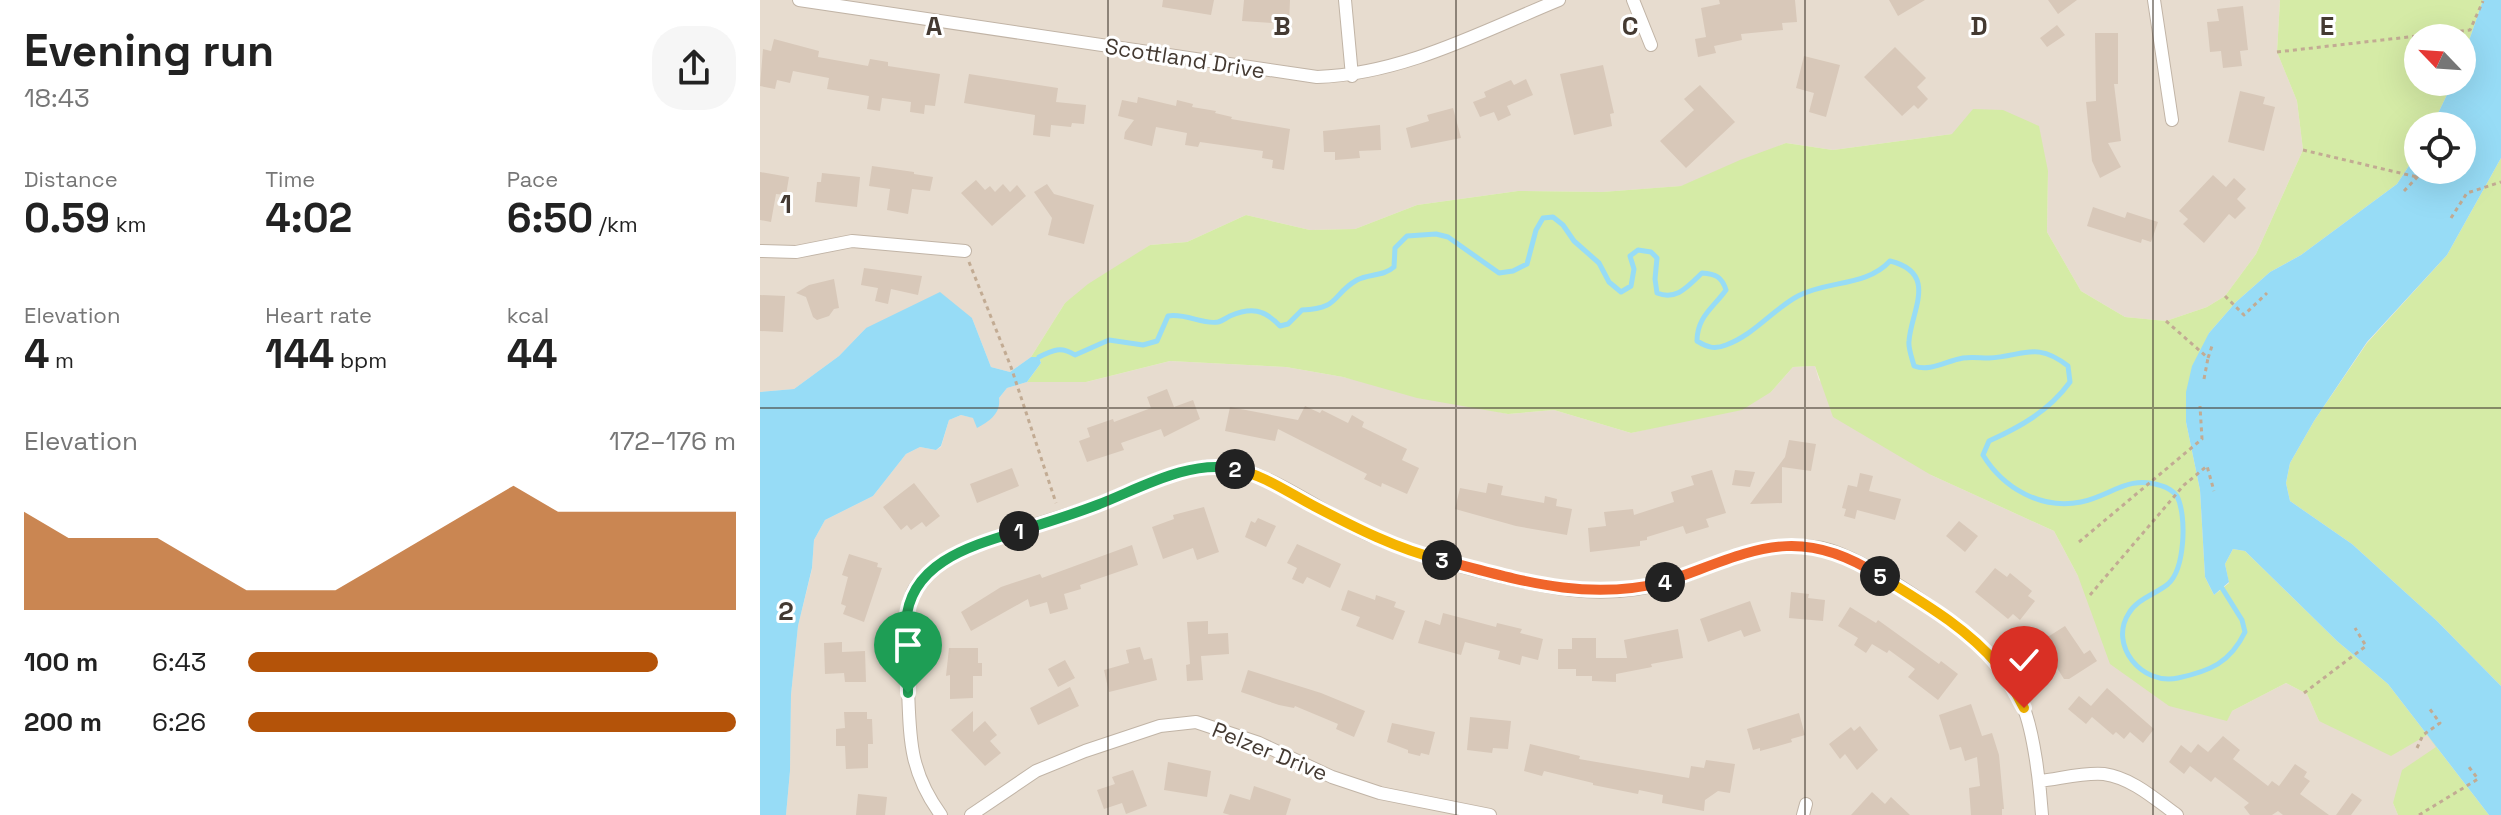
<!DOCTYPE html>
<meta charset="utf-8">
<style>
:root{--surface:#fff;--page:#f6f6f6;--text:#222;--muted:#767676;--accent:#b45309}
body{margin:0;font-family:"Space Grotesk",sans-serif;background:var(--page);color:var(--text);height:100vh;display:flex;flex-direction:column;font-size:30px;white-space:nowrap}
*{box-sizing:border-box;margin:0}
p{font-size:26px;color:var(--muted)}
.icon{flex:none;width:44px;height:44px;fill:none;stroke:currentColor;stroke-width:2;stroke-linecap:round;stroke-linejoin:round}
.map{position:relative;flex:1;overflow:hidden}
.panel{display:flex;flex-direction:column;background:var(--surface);width:760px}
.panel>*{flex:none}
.needle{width:52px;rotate:295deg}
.buttons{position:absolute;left:1644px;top:24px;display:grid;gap:16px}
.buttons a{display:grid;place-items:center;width:72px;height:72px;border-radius:50%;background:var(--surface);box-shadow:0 8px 32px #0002;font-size:40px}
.pin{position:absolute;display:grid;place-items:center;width:68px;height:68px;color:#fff;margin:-82px -34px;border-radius:50% 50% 50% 0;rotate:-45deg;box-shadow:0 0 8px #0007}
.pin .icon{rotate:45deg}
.km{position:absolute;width:40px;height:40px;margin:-20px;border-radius:50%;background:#222;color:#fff;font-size:22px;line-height:40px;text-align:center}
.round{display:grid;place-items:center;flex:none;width:84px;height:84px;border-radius:32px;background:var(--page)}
.overview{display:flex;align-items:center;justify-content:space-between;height:136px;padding:0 24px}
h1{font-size:44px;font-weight:800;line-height:60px}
.stats{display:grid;grid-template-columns:repeat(3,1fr);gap:12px;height:136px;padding:8px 24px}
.stats div{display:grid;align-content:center}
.stats b{font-size:40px;font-weight:800}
.stats small{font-size:22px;font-weight:400}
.stats p{font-size:22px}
.chart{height:224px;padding:16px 24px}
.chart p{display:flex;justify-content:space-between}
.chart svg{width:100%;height:144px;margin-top:8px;fill:var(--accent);opacity:.7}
ul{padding:0 24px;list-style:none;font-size:26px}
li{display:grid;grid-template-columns:128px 96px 1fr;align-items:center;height:60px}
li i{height:20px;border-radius:10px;background:var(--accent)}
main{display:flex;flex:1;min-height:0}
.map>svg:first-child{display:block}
</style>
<main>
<section class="panel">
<div class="overview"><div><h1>Evening run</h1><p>18:43</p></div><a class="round"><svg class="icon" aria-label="share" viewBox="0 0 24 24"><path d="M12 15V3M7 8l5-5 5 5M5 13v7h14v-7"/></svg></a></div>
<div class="stats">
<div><p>Distance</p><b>0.59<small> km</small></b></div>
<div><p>Time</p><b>4:02</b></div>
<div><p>Pace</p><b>6:50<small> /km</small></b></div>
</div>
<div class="stats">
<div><p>Elevation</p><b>4<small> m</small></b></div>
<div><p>Heart rate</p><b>144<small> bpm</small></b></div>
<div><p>kcal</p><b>44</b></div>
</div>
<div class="chart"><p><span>Elevation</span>172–176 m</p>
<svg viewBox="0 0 160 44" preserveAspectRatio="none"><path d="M0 44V14L10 22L20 22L30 22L40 30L50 38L60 38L70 38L80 30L90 22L100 14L110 6L120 14L130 14L140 14L150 14L160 14V44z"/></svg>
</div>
<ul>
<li><b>100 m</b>6:43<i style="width:84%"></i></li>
<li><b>200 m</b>6:26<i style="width:100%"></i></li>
</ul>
</section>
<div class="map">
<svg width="1741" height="815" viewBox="0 0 1741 815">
<rect width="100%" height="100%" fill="#f3ebe1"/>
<path fill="#e7dccf" d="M0,0H1520L1517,52L1537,101L1543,150L1496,254L1465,296L1447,307L1406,321L1365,317L1321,291L1287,232L1288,172L1192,134L1073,150L1026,143L922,186L842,192L758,191L657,205L595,229L550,230L486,215L427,242L390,245L305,303L271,357L250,372L231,367L212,318L106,328L79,356L34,389L0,392Z
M410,361L526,367L583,377L748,414L794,410L871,433L922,421L1011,392L1033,367L1055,366L1059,380L1171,475L1294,531L1318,576L1472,711L1526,683L1547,694L1559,721L1667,735L1677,747L1633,803L1638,815H26L30,771L31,695L38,626L52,569L54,540L65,520L113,496L146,454L160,447L176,450L181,447L189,420L201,415L214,418L239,398L247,388L267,382H326Z"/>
<path fill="#d5eba6" d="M1520,0H1723L1702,61V38H1658V82H1693L1672,126H1658V152L1637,184L1541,255L1510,272L1476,302L1449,333L1426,422L1440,490L1445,577L1454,595L1469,583L1465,564L1473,549L1485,551L1577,641L1628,684L1729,815H1638L1633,803L1642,770L1676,747L1667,735L1631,756L1559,721L1547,694L1526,683L1472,711L1467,721L1409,706L1350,664L1318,576L1294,531L1171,475L1073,417L1055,366L1033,367L1011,392L982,410L871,433L794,410L748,414L657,398L583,377L526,367L410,361L326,382H267L281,363L279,357H271L305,303L328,284L390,245L427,242L486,215L550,230L595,229L657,205L758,191L842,192L921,186L980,160L1026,143L1073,150L1192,134L1213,109L1243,110L1279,126L1288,171L1287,232L1321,291L1365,317L1406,321L1447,307L1465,296L1496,254L1543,150L1537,101L1517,52Z
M1741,158V686L1677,621L1592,544L1530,501L1526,483L1530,463L1554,421L1607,343L1687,255Z"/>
<path fill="#97dcf6" d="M1723,0H1741V158L1687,255L1607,342L1554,421L1530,463L1526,483L1530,501L1592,544L1677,621L1741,686V815H1729L1628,684L1577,641L1485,551L1473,549L1465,564L1469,582L1454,595L1445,577L1440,490L1426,422V392L1432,366L1449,333L1476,302L1510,272L1541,255L1637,184L1658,152V170H1702V126H1672L1693,82H1702V61Z
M180,292L212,318L231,367L250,372L271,357H279L281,363L267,382L247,388L239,398C241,413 230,421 217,428L213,418L201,415L189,420L181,446L176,450L160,447L146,454L113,496L65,520L54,540L52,568L38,626L31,695L30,771L26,815H0V392L34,389L79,356L106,328Z"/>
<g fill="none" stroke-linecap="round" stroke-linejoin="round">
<path stroke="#97dcf6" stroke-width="5" d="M279,357C293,350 301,346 315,355L349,340L383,345L397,341L408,316C426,313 443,325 458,322C462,321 466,318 470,316C491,307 504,309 520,326L528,324L542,310C580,309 572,294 597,280C609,274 624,276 634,267L635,248L647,236L676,234L688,237L739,273L753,271L767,264L776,230L783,218L793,217L803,225L814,241L839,263L849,282L861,292L871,286L874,269L870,256L878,250L891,252L897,258L895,279L897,293C917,301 928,286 942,273C956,274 962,277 966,290C953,308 937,317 937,341C947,347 954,350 966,345C994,335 1012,310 1038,296C1068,280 1106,287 1130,261C1179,273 1151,311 1149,341C1148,348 1152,358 1154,366C1170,372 1186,361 1203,358C1212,357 1220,358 1229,358C1264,356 1276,341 1308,366L1310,382C1289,411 1260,427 1229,441L1223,455C1243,488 1281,510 1321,502C1351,496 1368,474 1402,486C1407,487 1414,492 1417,496C1427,516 1425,569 1408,584C1396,594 1377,599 1369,613C1348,645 1382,686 1418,678C1450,671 1470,663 1485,632L1482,620L1462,588"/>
</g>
<path fill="#d8c8b9" d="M403,0H454L451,15L402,7Z
M484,0H530L529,24L482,21Z
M959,0H1035L1037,22L1022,23L1023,30L981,34L982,40L954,46L956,53L938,57L935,39L946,37L941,8L960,4Z
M1129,0H1165L1138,16Z
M1288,0H1317L1298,14Z
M1483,6L1488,50L1480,51L1482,66L1463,68L1461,51L1450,52L1447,22L1459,21L1457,9Z
M1297,25L1305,35L1287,47L1280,38Z
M1335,33H1358V84H1354L1361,141L1348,143L1361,167L1340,178L1332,161L1326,102L1336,101Z
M14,39L59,51L58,57L108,66L110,59L128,62V66L180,74L175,106L165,105L164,114L150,112L151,102L122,98L120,111L107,109L109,96L67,89L69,78L33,71L30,83L17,80L15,89L0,86L3,49L11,51Z
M1135,47L1166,78L1157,87L1168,99L1158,109L1154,105L1142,116L1104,77Z
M1044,56L1080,65L1066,117L1049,112L1054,93L1036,88Z
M843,65L854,113L850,114L852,126L814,135L800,74Z
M209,74L298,88L296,102L326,105L324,124L312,123L311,127L291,125L290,137L273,135L275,115L204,103Z
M766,79L773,95L747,106L751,115L738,121L734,112L720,117L713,102L726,97L724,92L751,80L754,85Z
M940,85L975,122L926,168L900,141L934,110L924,99Z
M1480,91L1505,97L1503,104L1515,107L1504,151L1468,142Z
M378,97L416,106L417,100L433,104L432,107L456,111L455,113L472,117L471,119L530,129L524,170L512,168L513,160L502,158L503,151L440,142L438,147L425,145L427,133L396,127L392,146L364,139L365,132L374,120L358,116L362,100L377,103Z
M693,108L701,138L651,148L646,128L669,121L667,115Z
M620,125L621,150L599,151L600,158L575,160V152H564L563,131Z
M112,166L154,172V174L173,177L170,191L152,189L148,214L127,210L130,189L109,186Z
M0,172L29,177L26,195L16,194L11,222L0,220Z
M62,173L100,177L97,207L55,202L57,182H61Z
M1453,175L1466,187L1474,178L1486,189L1477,199L1486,208L1475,219L1469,214L1444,243L1423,224L1428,219L1419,211Z
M216,180L225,190L230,186L235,192L243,184L250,192L257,185L266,196L232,226L201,193Z
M287,184L294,194L334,205L324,244L288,235L292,218L274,192Z
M1333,207L1365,218L1367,212L1398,222L1391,242L1382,239L1381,243L1327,226Z
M104,268L162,276L158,295L131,289L128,304L115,301L118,288L101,285Z
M74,279L79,308L74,309L69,316L57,320L53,317L46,297L36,293L49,285Z
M0,295L25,296L23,332L0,331Z
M407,389L414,407L433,400L440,419L404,437L401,429L361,443L364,450L327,462L319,441L330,437L327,428L353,419L354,422L391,408L387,397Z
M545,406L560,413L562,410L588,423L592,415L604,422L602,427L647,449L642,460L659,468L647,494L622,483L621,487L604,479L607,474L518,429L515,441L465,431L470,407L538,420Z
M1029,440L1056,444L1051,471L1022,467V503L990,504L1025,457Z
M252,468L259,486L217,503L210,484Z
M952,470L966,513L946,519L949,527L926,534L923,526L887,537V540L880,541V546L830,552L828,528L846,526L844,512L873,509L874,515L914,502L911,492L934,485L931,476Z
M975,470L995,472L990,487L972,485Z
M1100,473L1113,476L1109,491L1141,499L1135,520L1097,510L1095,519L1084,516L1086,509L1082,508L1088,485L1097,487Z
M154,483L180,516L166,527L162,522L151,530L147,525L141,530L123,507Z
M728,483L743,486L741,495L784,503L785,496L797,499L796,506L812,509L807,535L756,526L695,509L700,488L726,493Z
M444,507L459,552L437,560L433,548L403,559L392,527L414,519L413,515Z
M498,518L516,526L506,547L485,537L491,521L495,523Z
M1199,521L1218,536L1205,552L1186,536Z
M537,544L581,564L570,588L547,577L543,584L532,579L537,568L527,563Z
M372,545L378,565L320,585L321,589L304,594L308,609L290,614L287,602L270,607L268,599L211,631L201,612L241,587L280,574L282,578Z
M89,554L118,563L117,567L122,568L104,622L83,614L86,606L81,604L88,577L82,575Z
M1235,568L1247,577L1250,573L1272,591L1268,596L1275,601L1260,620L1253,614L1248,619L1215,592Z
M588,590L615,600L616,595L636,602L634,607L645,611L633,640L596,626L600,617L581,610Z
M1031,592L1049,594L1048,598L1065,600L1063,621L1029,618Z
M990,601L1001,631L984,637L981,630L948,642L940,619Z
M1090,607L1116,623L1118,620L1179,664L1181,661L1198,674L1178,700L1148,677L1155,669L1129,650L1127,653L1112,644L1106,653L1094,645L1098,638L1078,626Z
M683,613L736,627L737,623L762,629L760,633L783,639L778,660L762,656L760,665L738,659L740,651L705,642L701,655L658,643L665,620L680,625Z
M448,621V634L468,633L469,654L441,656L443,680L427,681L426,665L430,664L427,622Z
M1305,626L1324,654L1330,650L1337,661L1309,679H1304L1290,657L1282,662L1272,647Z
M918,629L923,658L891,664L892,667L856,674V682L832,681V676H816V669H798V649H812V638H836V658H867L864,640Z
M82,642V652L105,651L106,682H85L84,673L65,674L64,643Z
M380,647L384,660L392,658L397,680L349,692L344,670L369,663L366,650Z
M189,648H218V663H222V676H213V698L190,699V675L186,676Z
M305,660L315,678L298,687L288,669Z
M488,670L561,693L605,711L594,737L576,729L578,724L535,706L534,708L519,705L481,692Z
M310,687L319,706L278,725L270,708Z
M1347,688L1394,729L1383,743L1370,732L1364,739L1356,732L1353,735L1332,717L1326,724L1308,709L1319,696L1331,706Z
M1211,704L1222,736L1232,733L1239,755L1244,809H1242V815H1211L1209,788L1220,786L1217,757L1205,761L1201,747L1190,750L1179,715Z
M213,711V732L225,721L237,735L230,741L241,753L225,766L191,730Z
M84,712H107V719H112L113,744H108V768L86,769L85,746H76V729L85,728Z
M1039,713L1045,735L1031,739L1032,742L1000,751V748L993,750L987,729Z
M710,717L751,721L748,749L733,748L732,753L707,750Z
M632,723L675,732L669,755L661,753L660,756L648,753V750L627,742Z
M1100,726L1118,750L1097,770L1085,754L1080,759L1069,744L1091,727L1094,731Z
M1463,736L1480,750L1473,759L1508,786L1512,781L1519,786L1535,764L1547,772L1544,777L1550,781L1540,794L1569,815H1523L1518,811L1512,815H1490L1484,807L1489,803L1455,777L1451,782L1430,766L1424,774L1409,762L1421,745L1431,753L1438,744L1448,752Z
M770,744L820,756L819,759L929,778L931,766L944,768L946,760L975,764L970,793L958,791L945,800L944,811L902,803L903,795L879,790L878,794L833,785V783L784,771L782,776L764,771Z
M408,762L451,771L447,797L404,790Z
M373,770L387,806L366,814L362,803L344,809L337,790L355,784L352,777Z
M494,786L531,799L526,815H470L463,813L470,794L490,800Z
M1112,792L1125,804L1131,797L1150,815H1091Z
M1592,793L1602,800L1591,815H1576Z
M98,794L127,797L125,815H96Z"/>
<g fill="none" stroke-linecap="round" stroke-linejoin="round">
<defs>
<path id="street" d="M39,0L557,77C643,74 721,32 799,0
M585,0L592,76
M873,0L891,45
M1394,0L1412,120
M0,251L36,252L92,241L205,251
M1279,781C1299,779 1324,772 1344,774C1372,778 1395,799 1417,815
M181,815C149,771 150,739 148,688C147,658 140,622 152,594C172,546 286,524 333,506C369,493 421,464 460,466C505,467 568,517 610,535C665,559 726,574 785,586C826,594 870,594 910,581C948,568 983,549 1023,546C1035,545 1050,546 1062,548C1107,558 1209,629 1239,665C1248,676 1257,693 1263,706C1274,733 1280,785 1282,815
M211,815L276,771L325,751L400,726L436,722L499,743L572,777L620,793L730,815
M1043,815L1046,804"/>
</defs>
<use href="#street" stroke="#c1b4a6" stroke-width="14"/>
<path stroke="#c2ab93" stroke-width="3" stroke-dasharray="4 4" stroke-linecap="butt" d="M1517,52L1710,30L1723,1
M1543,150L1657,177
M1644,191L1662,172
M1691,218L1707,193L1741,182
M209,262L251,367L296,503
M1465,296L1484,315L1507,293
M1406,321L1448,358L1452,346
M1444,379L1448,358
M1319,542L1442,439L1440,406
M1330,595L1424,485L1447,466L1454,491
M1544,693L1606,646L1595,628
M1657,748L1663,735L1680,723L1669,708
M1659,815L1718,779L1709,767"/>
<use href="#street" stroke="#fff" stroke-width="12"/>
</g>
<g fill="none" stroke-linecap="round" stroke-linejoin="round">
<defs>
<path id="split-1" d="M148,693C148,670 145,646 146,623C149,563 210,546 259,531"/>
<path id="split-2" d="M259,531C285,523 311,515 337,505C379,489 429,459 475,469"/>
<path id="split-3" d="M475,469C504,475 529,493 554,506C596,528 637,549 682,560"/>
<path id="split-4" d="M682,560C759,580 825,602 905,582"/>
<path id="split-5" d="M905,582C989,553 1035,521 1120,576"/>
<path id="split-6" d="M1120,576C1162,602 1206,627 1238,665C1249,677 1256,694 1264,708"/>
</defs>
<use href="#split-1" stroke="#fff" stroke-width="16"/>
<use href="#split-2" stroke="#fff" stroke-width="16"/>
<use href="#split-3" stroke="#fff" stroke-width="16"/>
<use href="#split-4" stroke="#fff" stroke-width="16"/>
<use href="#split-5" stroke="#fff" stroke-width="16"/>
<use href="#split-6" stroke="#fff" stroke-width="16"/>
<use href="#split-1" stroke="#22a559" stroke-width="10"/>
<use href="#split-2" stroke="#22a559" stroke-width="10"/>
<use href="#split-3" stroke="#f5b400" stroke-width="10"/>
<use href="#split-4" stroke="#f0652b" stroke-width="10"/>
<use href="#split-5" stroke="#f0652b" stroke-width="10"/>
<use href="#split-6" stroke="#f5b400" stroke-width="10"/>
</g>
<path fill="none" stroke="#443a32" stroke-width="2" stroke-opacity="0.55" d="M348,0V815M696,0V815M1045,0V815M1393,0V815M0,408H1741"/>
<g text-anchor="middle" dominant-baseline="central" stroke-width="6" stroke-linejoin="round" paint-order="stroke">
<g font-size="22" fill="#443a32" stroke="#fff">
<text transform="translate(425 58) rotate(9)">Scottland Drive</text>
<text transform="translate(510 751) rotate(22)">Pelzer Drive</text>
</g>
</g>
<g font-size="26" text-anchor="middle" font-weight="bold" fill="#443a32" stroke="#fff" stroke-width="6" stroke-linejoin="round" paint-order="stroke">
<text x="174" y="35">A</text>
<text x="522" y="35">B</text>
<text x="870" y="35">C</text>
<text x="1219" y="35">D</text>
<text x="1567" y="35">E</text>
<text x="26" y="213">1</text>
<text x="26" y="620">2</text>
</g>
</svg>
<div class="buttons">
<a><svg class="needle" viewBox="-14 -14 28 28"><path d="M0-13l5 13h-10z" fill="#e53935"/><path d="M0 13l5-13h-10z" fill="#767676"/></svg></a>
<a><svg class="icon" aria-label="locate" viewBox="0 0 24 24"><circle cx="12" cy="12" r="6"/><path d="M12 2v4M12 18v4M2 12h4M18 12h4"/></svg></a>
</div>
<div class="pin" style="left:148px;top:693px;background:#1e9e55"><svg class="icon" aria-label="arrive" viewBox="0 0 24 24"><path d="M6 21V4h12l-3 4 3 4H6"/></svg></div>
<div class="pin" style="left:1264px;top:708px;background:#d93025"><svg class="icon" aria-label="check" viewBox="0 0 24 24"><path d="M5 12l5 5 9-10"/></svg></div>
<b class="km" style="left:259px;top:531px">1</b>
<b class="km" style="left:475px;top:469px">2</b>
<b class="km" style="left:682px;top:560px">3</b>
<b class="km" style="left:905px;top:582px">4</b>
<b class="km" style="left:1120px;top:576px">5</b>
</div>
</main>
